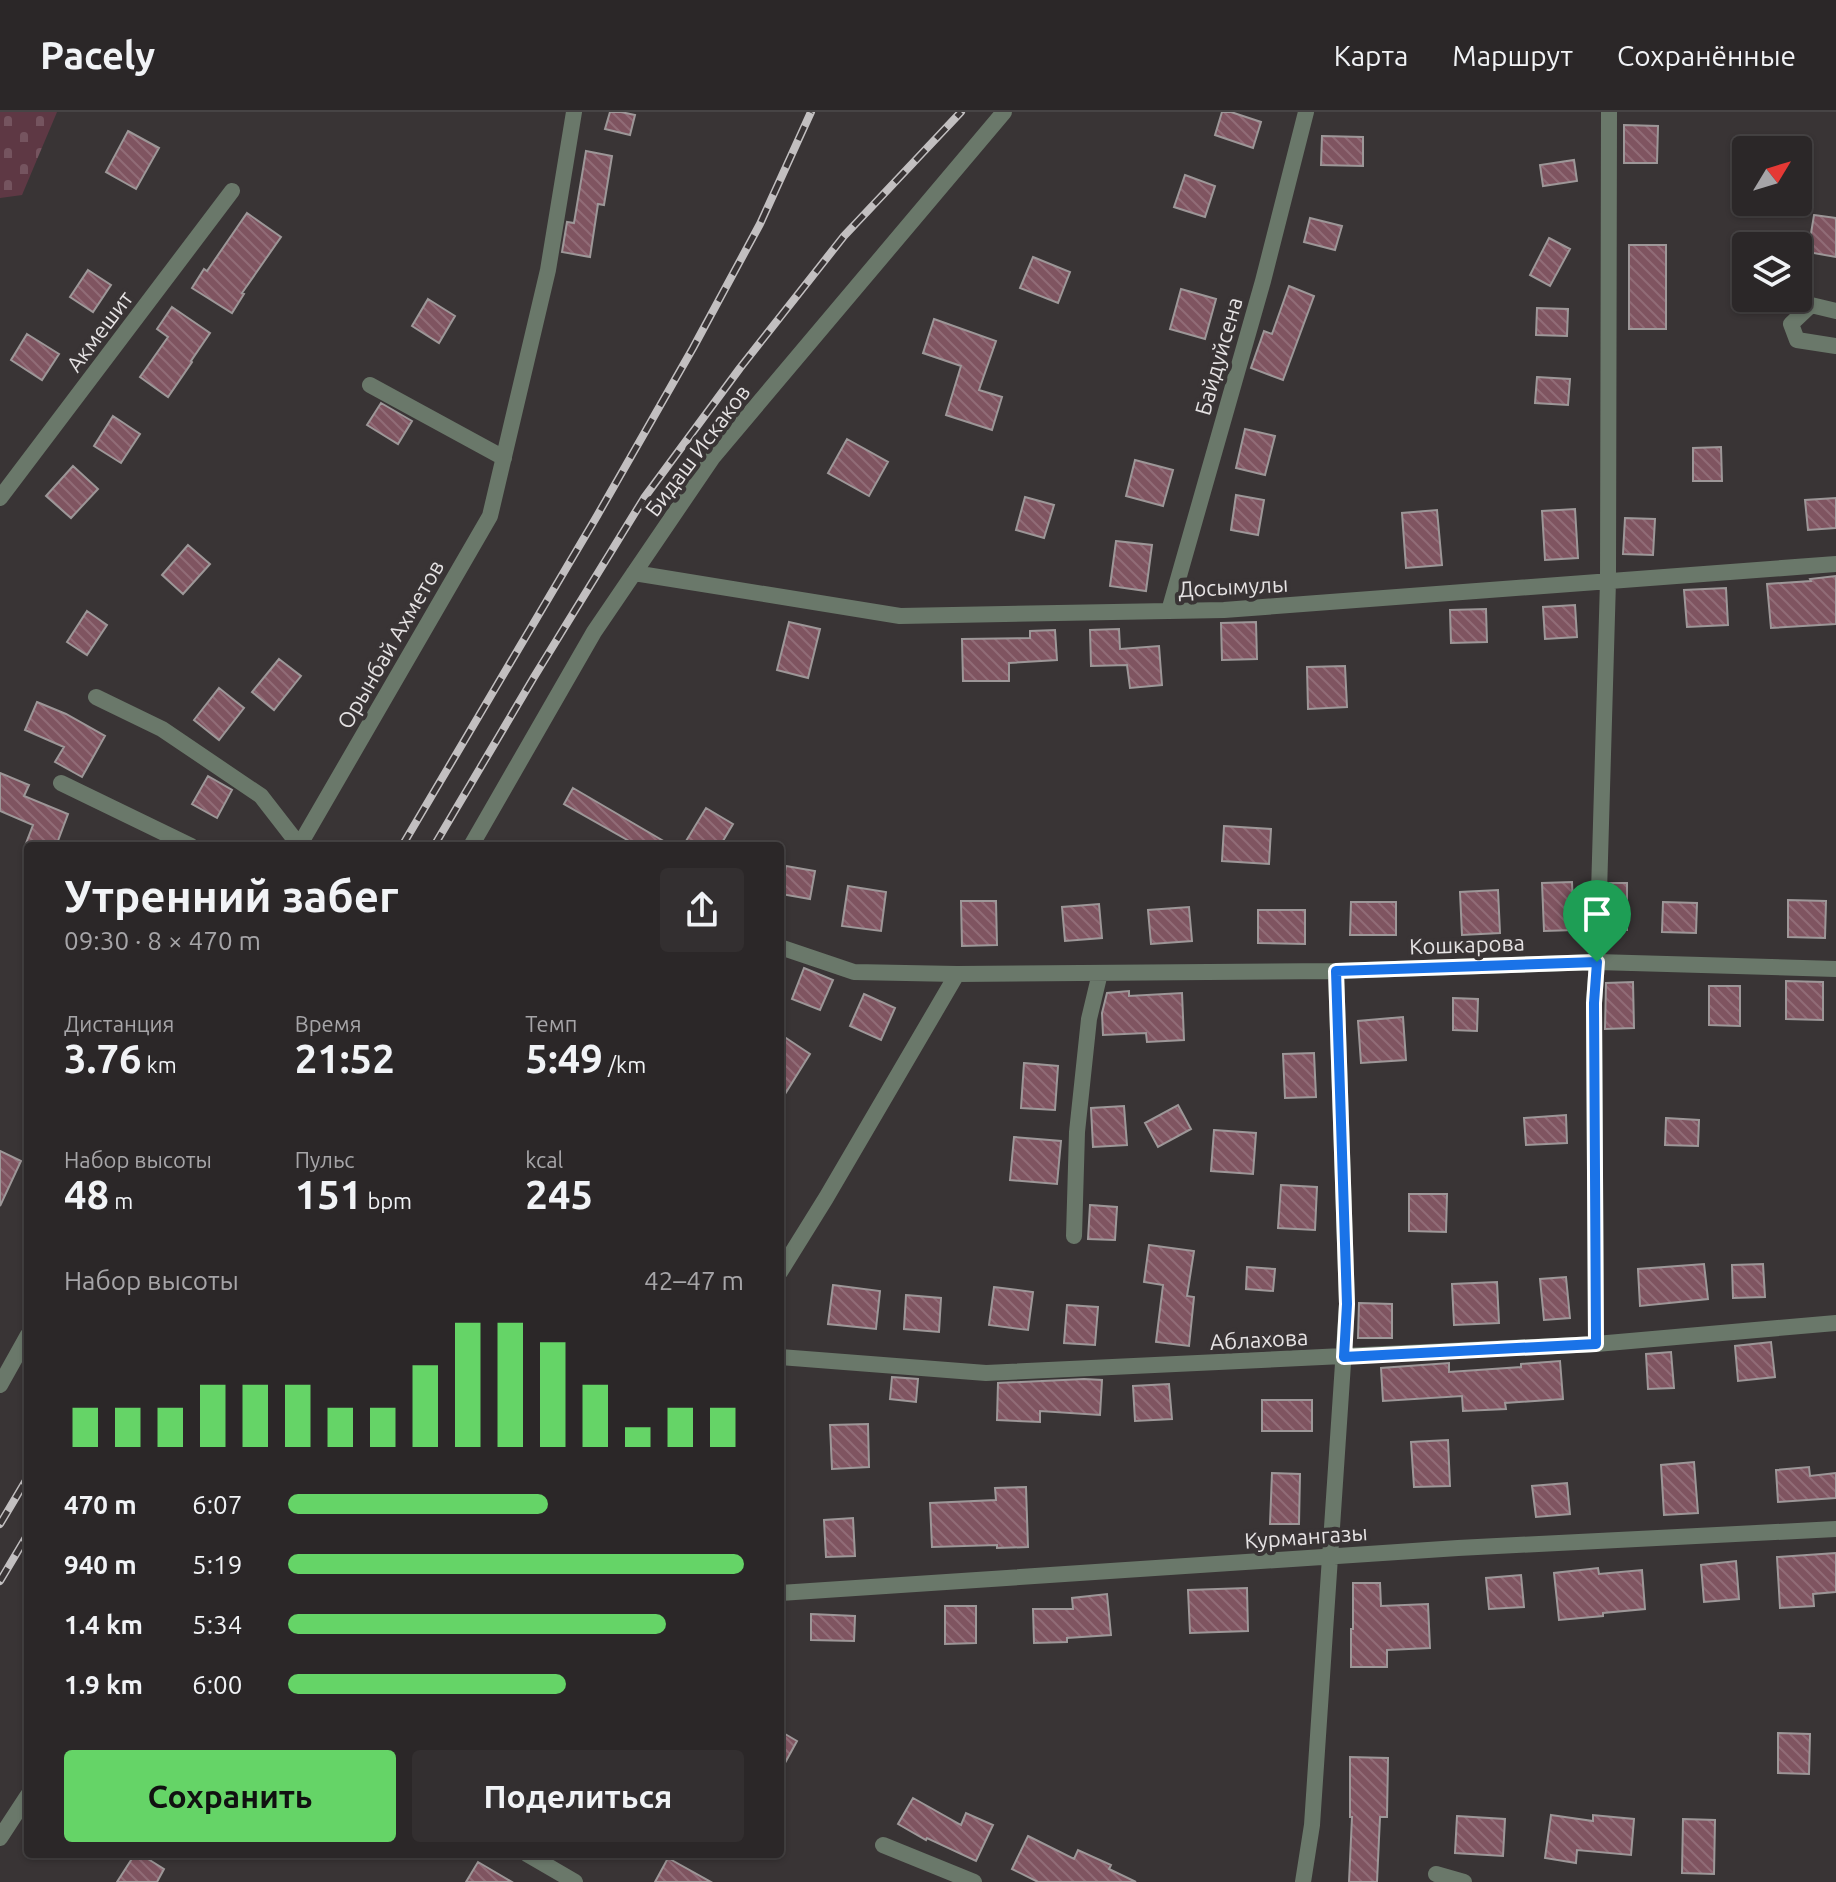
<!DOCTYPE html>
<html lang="ru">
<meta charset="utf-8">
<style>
:root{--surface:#2b2728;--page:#332f30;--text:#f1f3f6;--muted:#a6a5a8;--line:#474445;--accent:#65d467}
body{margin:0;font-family:Ubuntu,sans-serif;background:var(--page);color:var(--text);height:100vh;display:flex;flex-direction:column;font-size:30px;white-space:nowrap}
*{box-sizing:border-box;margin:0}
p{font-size:26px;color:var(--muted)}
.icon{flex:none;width:44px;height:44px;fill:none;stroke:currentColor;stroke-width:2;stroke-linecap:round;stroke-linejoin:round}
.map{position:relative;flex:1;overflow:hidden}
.side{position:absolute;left:24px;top:730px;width:760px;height:1016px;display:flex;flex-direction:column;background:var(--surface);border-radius:8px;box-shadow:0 2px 6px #0004,0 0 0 2px var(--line)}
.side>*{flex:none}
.needle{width:52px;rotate:52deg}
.fabs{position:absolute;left:1732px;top:24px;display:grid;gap:16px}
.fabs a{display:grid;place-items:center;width:80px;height:80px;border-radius:8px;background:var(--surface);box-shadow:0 2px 6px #0004,0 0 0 2px var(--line);font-size:40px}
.pin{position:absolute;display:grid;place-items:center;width:68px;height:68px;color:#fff;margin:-82px -34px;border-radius:50% 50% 50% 0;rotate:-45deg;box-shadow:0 0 8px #0007}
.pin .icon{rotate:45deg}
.round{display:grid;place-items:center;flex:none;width:84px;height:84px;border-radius:8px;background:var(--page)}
.head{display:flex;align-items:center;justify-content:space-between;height:136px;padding:0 40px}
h1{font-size:44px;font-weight:600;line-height:60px}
.figures{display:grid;grid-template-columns:repeat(3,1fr);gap:12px;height:136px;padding:8px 40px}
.figures div{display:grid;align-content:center}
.figures b{font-size:40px;font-weight:600}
.figures small{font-size:22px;font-weight:400}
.figures p{font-size:22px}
.chart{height:224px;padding:16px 40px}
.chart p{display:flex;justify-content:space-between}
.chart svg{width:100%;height:144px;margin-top:8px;stroke:var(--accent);stroke-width:6}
.cta{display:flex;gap:16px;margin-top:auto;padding:16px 40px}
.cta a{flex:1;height:92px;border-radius:8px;background:var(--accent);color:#111;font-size:32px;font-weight:600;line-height:92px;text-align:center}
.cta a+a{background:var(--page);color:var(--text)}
ul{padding:0 40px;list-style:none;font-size:26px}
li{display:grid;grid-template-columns:128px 96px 1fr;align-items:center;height:60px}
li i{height:20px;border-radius:10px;background:var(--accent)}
header{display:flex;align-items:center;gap:48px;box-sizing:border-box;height:112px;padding:0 40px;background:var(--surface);border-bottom:2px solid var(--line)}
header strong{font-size:38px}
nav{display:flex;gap:44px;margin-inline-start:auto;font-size:28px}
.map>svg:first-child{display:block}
</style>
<header>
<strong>Pacely</strong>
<nav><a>Карта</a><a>Маршрут</a><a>Сохранённые</a></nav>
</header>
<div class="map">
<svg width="1836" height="1770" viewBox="0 0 1836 1770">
<defs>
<pattern id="cemetery-stones" width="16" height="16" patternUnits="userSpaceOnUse" patternTransform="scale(2)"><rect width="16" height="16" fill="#5e3844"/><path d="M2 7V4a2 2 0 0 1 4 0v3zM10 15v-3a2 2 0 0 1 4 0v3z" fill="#75545f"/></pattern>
<pattern id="building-back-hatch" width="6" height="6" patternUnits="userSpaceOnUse" patternTransform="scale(2)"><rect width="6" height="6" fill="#7f5460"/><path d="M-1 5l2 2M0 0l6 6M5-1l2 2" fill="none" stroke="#916c77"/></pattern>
</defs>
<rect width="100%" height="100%" fill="#393435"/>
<path fill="url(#cemetery-stones)" d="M0,0H57L22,83L0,86Z"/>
<path fill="url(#building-back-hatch)" stroke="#9d9798" stroke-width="2" d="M610,0H621L635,3L630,23L605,17Z
M1222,0H1231L1261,10L1253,36L1215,23Z
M1624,13L1658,14L1657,51H1624Z
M128,19L159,36L136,77L106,60Z
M1322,24L1363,25V54L1321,53Z
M586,39L612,44L604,93L598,92L590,145L562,140L567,110L574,111Z
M1574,48L1577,69L1543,74L1540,53Z
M1185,63L1215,74L1205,105L1174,95Z
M247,101L281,125L242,181L244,182L232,201L192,176L204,157L207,159Z
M1814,103L1836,106V145L1808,140Z
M1310,106L1342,114L1335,138L1304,130Z
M1549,126L1570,137L1550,174L1530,163Z
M1629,133H1666V217H1629Z
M1033,145L1070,160L1058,191L1020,176Z
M88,158L111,173L93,200L70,185Z
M1289,174L1314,184L1283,268L1251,256L1264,219L1272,222Z
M1181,177L1216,187L1205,227L1170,217Z
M428,187L455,204L439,231L412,214Z
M172,195L210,221L191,249L192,250L168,285L140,265L168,225L157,217Z
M1537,196L1568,197L1567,224L1536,223Z
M934,207L996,229L979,278L1002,285L992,318L946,303L961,254L923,241Z
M27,222L59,242L42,268L11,248Z
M1537,265L1570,267L1568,293L1535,291Z
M381,291L412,309L398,332L367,313Z
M113,304L140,322L121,351L94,334Z
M1245,317L1275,324L1265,363L1236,356Z
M847,327L888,350L869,384L828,361Z
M1721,335L1722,369H1693V336Z
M1135,348L1173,358L1163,394L1126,384Z
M73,354L98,377L71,406L46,384Z
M1236,383L1264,388L1258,423L1231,418Z
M1025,385L1054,393L1044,426L1016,418Z
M1836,386V416L1808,418L1805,388Z
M1575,397L1578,446L1545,448L1542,399Z
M1437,398L1442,453L1406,456L1402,401Z
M1625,406L1655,407L1653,443L1623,442Z
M1116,429L1152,433L1146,479L1110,474Z
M188,433L210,452L183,482L162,463Z
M1836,464V512L1771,516L1767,472L1811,469L1810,467Z
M1726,476L1728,513L1687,515L1684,478Z
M1575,493L1577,525L1545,527L1543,495Z
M1486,497L1487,530L1451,531L1450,498Z
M87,499L107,513L87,543L67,530Z
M789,510L820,517L808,566L777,558Z
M1256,510L1257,547L1222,548L1221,511Z
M1119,517L1120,537L1159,534L1162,573L1130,576L1127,553L1091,554L1090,518Z
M1055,518L1057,548L1009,551V569H963L962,527L1030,526V519Z
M279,547L301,564L274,598L252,580Z
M1345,554L1347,595L1308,597L1307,555Z
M219,576L244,596L219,628L194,608Z
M37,590L66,602L105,624L82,665L55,650L64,635L25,618Z
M0,661L29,673L24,684L68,702L56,734H25L33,713L0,699Z
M208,664L232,678L217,706L192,692Z
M573,676L672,734H638L564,692Z
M706,696L733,712L720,734H683Z
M1224,714L1271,717L1269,752L1222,749Z
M786,754L815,759L810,787L781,782Z
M1572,770L1574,818L1544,819L1542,771Z
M1610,771H1627V818L1609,817Z
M848,774L886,780L881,819L842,814Z
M1498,778L1500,821L1462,823L1460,780Z
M1788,788L1826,789L1825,826L1788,825Z
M961,789H996L997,833L962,834Z
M1351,790H1396V823H1350Z
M1663,790L1697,791L1696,821L1662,820Z
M1099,792L1102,826L1065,829L1062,795Z
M1189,795L1192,829L1151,832L1148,798Z
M1258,798H1305V832L1258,831Z
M804,856L833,868L820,898L792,887Z
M1786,869L1823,870V908L1786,907Z
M1633,870L1634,916L1605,917L1606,871Z
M1709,874H1740V914L1709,913Z
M1129,879V884L1182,881L1184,928L1147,930L1146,921L1103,923L1102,901L1107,881Z
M864,882L895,896L881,928L850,914Z
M1453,886L1478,887L1477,919L1453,918Z
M1403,905L1406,948L1361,951L1358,909Z
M780,922L810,942L780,990Z
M1314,941L1316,985L1285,986L1283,942Z
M1024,951L1058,954L1055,998L1021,996Z
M1178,993L1191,1017L1158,1035L1145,1011Z
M1124,994L1127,1033L1093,1035L1091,996Z
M1566,1003L1567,1031L1526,1033L1524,1006Z
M1666,1006L1699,1008L1698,1034L1665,1033Z
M1214,1018L1256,1021L1253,1062L1211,1059Z
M1014,1025L1061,1029L1057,1072L1010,1068Z
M0,1039L21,1049L0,1094Z
M1281,1073L1317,1075L1315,1118L1278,1116Z
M1409,1082H1447L1446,1120L1409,1119Z
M1090,1093L1117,1095L1115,1128L1088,1127Z
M1149,1133L1194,1139L1187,1184L1194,1185L1189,1234L1156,1230L1163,1173L1144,1170Z
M1704,1152L1708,1187L1640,1194L1638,1157Z
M1763,1152L1765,1185L1733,1186L1732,1153Z
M1247,1155L1275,1157L1273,1179L1246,1177Z
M1566,1165L1570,1206L1544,1208L1540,1167Z
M1497,1170L1499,1211L1454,1213L1452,1172Z
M833,1173L880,1179L876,1217L828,1212Z
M994,1175L1033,1180L1028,1218L989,1213Z
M906,1183L941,1186L939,1220L904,1217Z
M1359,1191L1392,1192V1226H1358Z
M1067,1193L1098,1195L1095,1233L1064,1231Z
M1771,1230L1775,1265L1738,1269L1735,1234Z
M1671,1240L1674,1276L1648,1277L1646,1242Z
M1560,1249L1563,1287L1505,1291L1506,1297L1463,1299L1462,1284L1383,1289L1381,1256L1449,1251V1260L1521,1255V1252Z
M892,1265L918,1267L916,1290L890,1287Z
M1084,1267L1102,1268L1100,1303L1040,1299V1310L997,1308L998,1271Z
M1169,1272L1172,1307L1135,1309L1133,1274Z
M1262,1288H1312V1319H1262Z
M868,1312L869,1355L832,1357L830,1313Z
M1448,1328L1450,1374L1414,1375L1411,1330Z
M1694,1350L1698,1401L1664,1403L1661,1353Z
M1809,1355L1810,1364L1836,1361V1386L1778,1390L1776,1358Z
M1272,1361L1300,1362L1299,1412H1270Z
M1567,1371L1570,1402L1536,1405L1532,1374Z
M1026,1375L1028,1435L997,1436V1433L932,1435L930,1391L996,1388L995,1376Z
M853,1406L855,1444L826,1445L824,1408Z
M1836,1441V1480L1813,1482L1814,1494L1780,1496L1777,1445Z
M1736,1449L1739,1487L1704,1490L1701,1453Z
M1598,1456L1599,1462L1642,1458L1645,1497L1603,1501V1504L1559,1508L1554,1461Z
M1521,1463L1524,1495L1489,1497L1486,1466Z
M1353,1471H1380L1381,1494L1428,1492L1430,1536L1387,1538V1555H1351V1517H1353Z
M1247,1476L1248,1519L1190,1521L1188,1478Z
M1107,1482L1111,1523L1067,1526V1530L1034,1531L1033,1497H1073L1072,1486Z
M945,1494H976V1531L945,1532Z
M811,1502L855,1504L854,1529L811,1528Z
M780,1619L797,1629L780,1660Z
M1778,1621L1810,1622L1809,1662L1778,1661Z
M1350,1645L1388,1646L1387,1705H1380L1377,1770H1349L1352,1705H1350Z
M913,1686L961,1713L966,1701L993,1713L976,1749L927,1726L926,1728L898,1712Z
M1551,1703L1593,1709V1703L1634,1707L1631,1743L1577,1738L1576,1751L1545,1746Z
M1457,1704L1505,1707L1503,1744L1455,1741Z
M1683,1707L1715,1708L1714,1762L1682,1761Z
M1028,1724L1074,1747L1078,1738L1111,1753L1109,1757L1136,1770H1038L1012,1757Z
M135,1742H140L164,1757L157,1770H117Z
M668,1746L711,1770H655Z
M478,1750L512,1770H466Z"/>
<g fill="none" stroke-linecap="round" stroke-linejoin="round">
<path stroke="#6a786a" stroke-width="16" d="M1836,199L1811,193L1791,212L1797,228L1836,234
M370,273L504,346
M0,386L232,79
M634,461L900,504L1224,498L1836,452
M1169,499L1263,169L1306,0
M96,585L162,617L261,684L299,733
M61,671L191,734
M299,734L490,404L548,158L574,0
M471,734L594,520L713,345L1004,0
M780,835L854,860L957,862L1336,859L1597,850L1836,857
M1074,1124L1077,1020L1089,907L1100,861
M780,1160L826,1086L957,862
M1596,1232L1594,891L1597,850L1608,469L1609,0
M780,1245L986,1261L1596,1232L1836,1211
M0,1273L28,1223
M780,1481L1458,1436L1836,1417
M0,1726L28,1683
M883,1733L974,1770
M527,1742L575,1770
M1436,1762L1464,1770
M1303,1770L1312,1713L1347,1192L1336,859"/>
<defs>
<path id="rail" d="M402,734L597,404L693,236L760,112L811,0
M434,734L534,565L644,386L740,256L844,124L961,0
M0,1412L28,1365
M0,1469L28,1422"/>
</defs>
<use href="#rail" stroke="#c2bfc0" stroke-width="8"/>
<use href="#rail" stroke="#393435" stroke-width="5" stroke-dasharray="15" stroke-linecap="butt"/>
</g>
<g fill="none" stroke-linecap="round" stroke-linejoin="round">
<defs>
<path id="route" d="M1597,850L1594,891L1596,1232L1344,1245L1347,1192L1336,859Z"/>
</defs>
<use href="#route" stroke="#fff" stroke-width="16"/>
<use href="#route" stroke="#1a73e8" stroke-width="10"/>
</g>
<g text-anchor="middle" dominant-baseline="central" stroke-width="8" stroke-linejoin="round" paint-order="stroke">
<g font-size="22" fill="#e5e2e3" stroke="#393435">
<text transform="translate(99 219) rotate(-53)">Акмешит</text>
<text transform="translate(1218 244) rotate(-74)">Байдуйсена</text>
<text transform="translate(697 338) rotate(-53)">Бидаш Искаков</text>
<text transform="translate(1233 474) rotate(-3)">Досымулы</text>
<text transform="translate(390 532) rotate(-60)">Орынбай Ахметов</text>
<text transform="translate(1467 832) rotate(-2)">Кошкарова</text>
<text transform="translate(1259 1227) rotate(-3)">Аблахова</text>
<text transform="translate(1306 1424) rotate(-4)">Курмангазы</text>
</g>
</g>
</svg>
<div class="fabs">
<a><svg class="needle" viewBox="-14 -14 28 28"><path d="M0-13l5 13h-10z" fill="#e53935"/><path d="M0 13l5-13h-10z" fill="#a6a5a8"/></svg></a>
<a><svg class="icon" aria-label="layers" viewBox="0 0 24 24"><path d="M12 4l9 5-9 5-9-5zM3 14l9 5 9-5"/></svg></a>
</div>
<div class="pin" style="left:1597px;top:850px;background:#1e9e55"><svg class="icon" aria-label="arrive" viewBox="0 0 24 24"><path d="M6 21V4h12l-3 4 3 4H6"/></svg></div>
<section class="side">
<div class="head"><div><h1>Утренний забег</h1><p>09:30 · 8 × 470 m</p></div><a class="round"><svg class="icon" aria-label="share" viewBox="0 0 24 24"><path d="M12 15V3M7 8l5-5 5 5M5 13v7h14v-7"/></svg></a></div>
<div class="figures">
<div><p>Дистанция</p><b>3.76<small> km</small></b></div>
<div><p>Время</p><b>21:52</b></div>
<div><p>Темп</p><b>5:49<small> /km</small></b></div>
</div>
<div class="figures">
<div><p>Набор высоты</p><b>48<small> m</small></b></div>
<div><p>Пульс</p><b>151<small> bpm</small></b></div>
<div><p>kcal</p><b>245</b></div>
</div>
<div class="chart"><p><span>Набор высоты</span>42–47 m</p>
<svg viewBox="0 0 160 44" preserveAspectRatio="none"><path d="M5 44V32M15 44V32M25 44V32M35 44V25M45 44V25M55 44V25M65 44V32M75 44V32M85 44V19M95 44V6M105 44V6M115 44V12M125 44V25M135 44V38M145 44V32M155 44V32"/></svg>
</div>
<ul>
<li><b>470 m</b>6:07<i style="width:57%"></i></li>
<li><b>940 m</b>5:19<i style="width:100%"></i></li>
<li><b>1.4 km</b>5:34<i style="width:83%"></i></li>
<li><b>1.9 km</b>6:00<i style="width:61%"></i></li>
</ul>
<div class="cta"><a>Сохранить</a><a>Поделиться</a></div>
</section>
</div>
